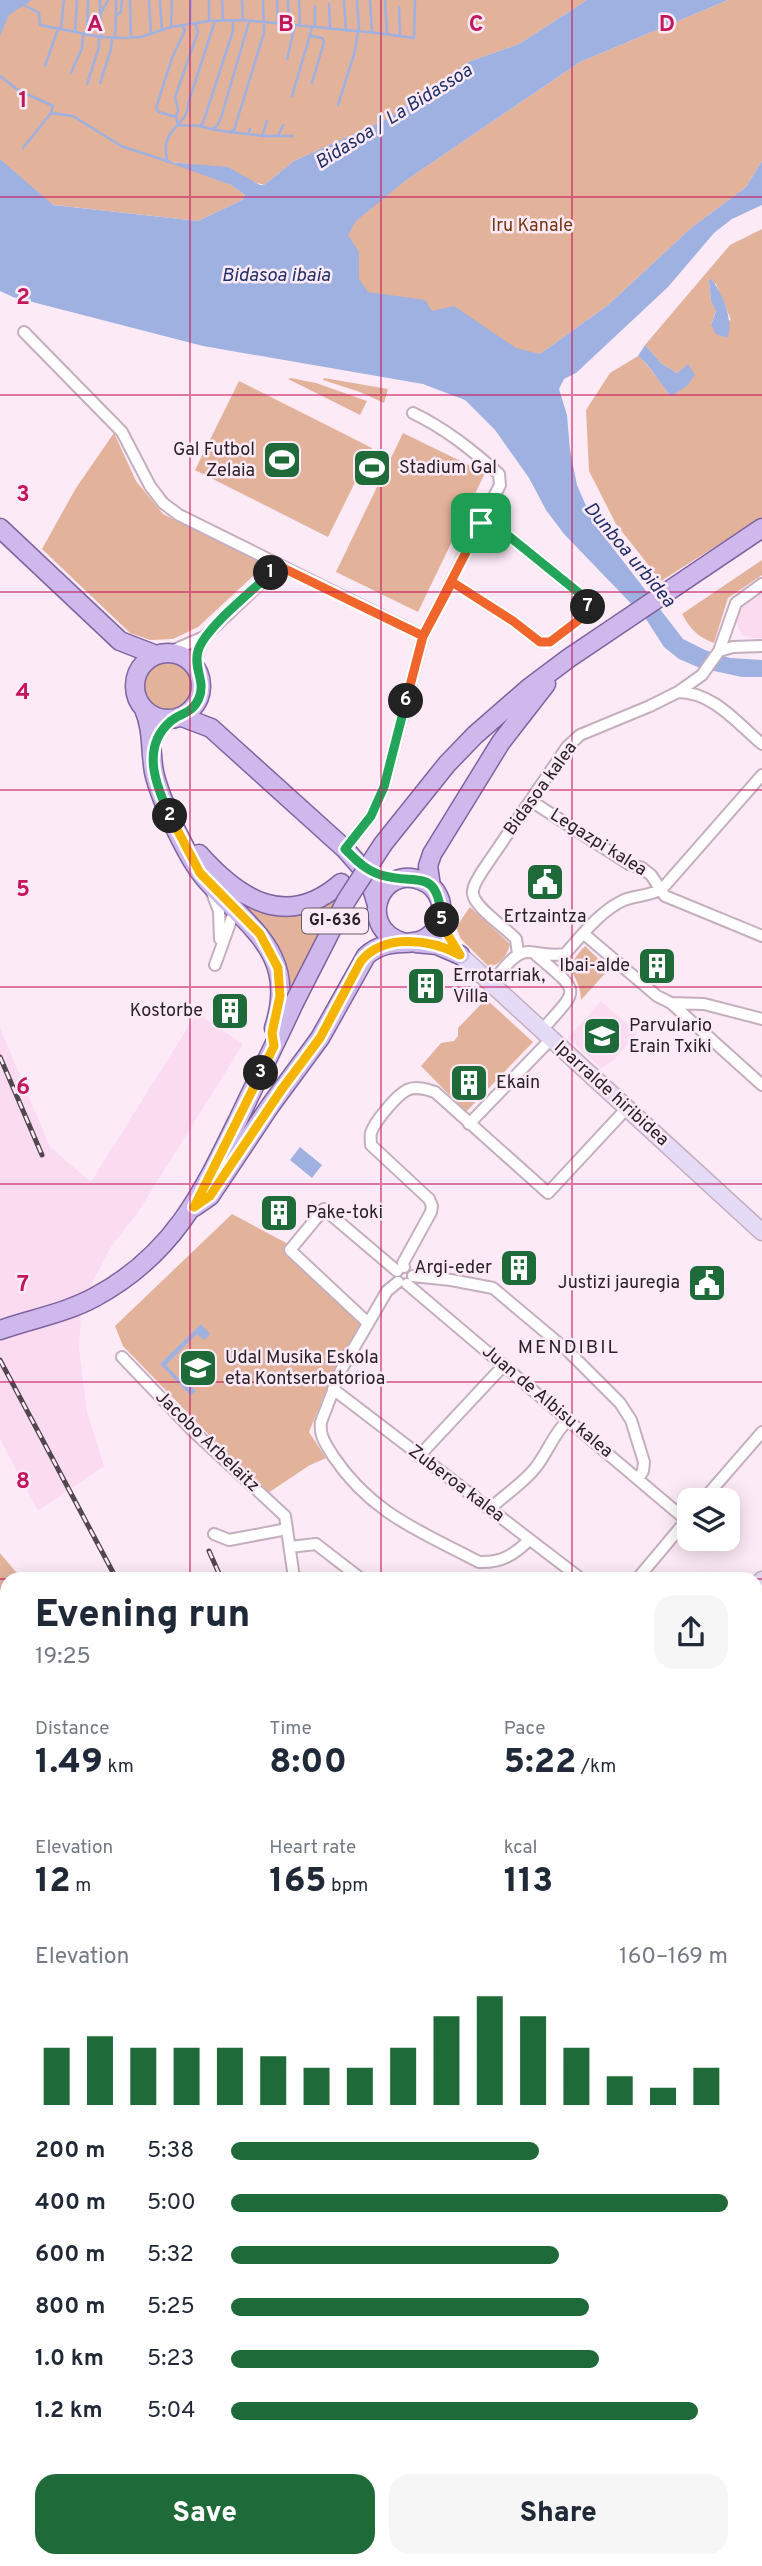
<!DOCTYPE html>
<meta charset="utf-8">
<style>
:root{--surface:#fff;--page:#f6f6f7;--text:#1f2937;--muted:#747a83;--accent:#1f6a39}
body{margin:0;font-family:Overpass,sans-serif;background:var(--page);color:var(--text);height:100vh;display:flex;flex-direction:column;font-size:26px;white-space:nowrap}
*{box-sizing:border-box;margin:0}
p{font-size:23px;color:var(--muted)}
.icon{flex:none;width:38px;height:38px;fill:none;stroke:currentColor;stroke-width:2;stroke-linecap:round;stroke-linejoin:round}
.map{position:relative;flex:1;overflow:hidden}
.drawer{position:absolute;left:0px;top:1572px;width:763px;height:996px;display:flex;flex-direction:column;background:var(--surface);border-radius:21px 21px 0 0;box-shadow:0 4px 18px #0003}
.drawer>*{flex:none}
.controls{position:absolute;left:677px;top:1488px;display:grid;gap:14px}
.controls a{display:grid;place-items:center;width:63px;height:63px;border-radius:14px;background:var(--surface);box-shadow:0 4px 18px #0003;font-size:35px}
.pin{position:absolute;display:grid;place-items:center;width:60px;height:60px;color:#fff;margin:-30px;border-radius:14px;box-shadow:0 4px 10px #0006}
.km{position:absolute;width:35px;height:35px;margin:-18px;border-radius:50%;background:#222;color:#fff;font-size:19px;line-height:35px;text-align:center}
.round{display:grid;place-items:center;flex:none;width:74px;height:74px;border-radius:21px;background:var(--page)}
.headline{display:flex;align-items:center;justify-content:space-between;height:119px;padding:0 35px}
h1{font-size:38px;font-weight:800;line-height:52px}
.stats{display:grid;grid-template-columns:repeat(3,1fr);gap:10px;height:119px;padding:7px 35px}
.stats div{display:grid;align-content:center}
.stats b{font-size:35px;font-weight:800}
.stats small{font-size:19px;font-weight:400}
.stats p{font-size:19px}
.chart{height:196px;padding:14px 35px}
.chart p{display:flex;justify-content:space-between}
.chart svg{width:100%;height:126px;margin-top:7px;stroke:var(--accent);stroke-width:6}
.cta{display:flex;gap:14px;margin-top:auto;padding:14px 35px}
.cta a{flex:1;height:80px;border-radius:21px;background:var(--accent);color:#fff;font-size:28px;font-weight:800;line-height:80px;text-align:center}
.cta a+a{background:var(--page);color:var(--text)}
ul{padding:0 35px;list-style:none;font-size:23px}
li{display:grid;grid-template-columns:112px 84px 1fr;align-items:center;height:52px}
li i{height:18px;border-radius:9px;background:var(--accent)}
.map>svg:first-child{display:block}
</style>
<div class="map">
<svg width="762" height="2566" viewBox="0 0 762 2566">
<rect width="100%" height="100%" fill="#fdeaf7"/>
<path fill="#fadbf0" d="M762,592V638H751L743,636L738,628L737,620L740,609Z
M601,1001L637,1033L614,1060L601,1068L568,1038Z
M197,1013L243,1044L138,1212L110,1248L91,1285L81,1314L79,1349L87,1412L104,1466L38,1511L0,1439V1028L50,1147L91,1182Z
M756,2495L762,2533V2566H733L731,2560H756Z
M0,2533L7,2539V2560H34L42,2566H0Z
M238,2560H717L718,2566H240Z"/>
<path fill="#e3b29b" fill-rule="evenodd" d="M16,0H587L519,44L468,62L389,118L294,161L264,185L196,165L172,162L231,185L245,195L242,200L198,221L54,205L0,189V17Z
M728,0H762V161L746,187L691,228L608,305L540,354L528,369L310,271L327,241L405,181L580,62Z
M762,229V517L661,581L616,524L589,471L586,410L610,373L638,356C651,367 659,382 671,396L687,365L677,373L662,364L645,345L730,245ZM709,281L716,284L731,320L711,325L716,310L711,301Z
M291,378L316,383L367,401L360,415L288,379Z
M324,378L388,389L384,403L360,392L323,380Z
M239,381L372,448L328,537L195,470Z
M114,433L136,481L163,514L265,565L198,627L173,639L150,640L130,633L42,549L76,488Z
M403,433L485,473L418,612L336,572Z
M762,560V575L728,598L714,643C698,637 690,629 682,614Z
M143 686a25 25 0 1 1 50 0a25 25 0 1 1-50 0Z
M344,889L285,1003L284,991L237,906L233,892L265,911Z
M470,907L510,944C508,954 500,965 489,967L461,939L456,927Z
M585,946L609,969L581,1000C580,969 558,975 585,946Z
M486,999L533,1042L466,1112L421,1066L441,1043L454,1041L458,1036V1028Z
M232,1214L288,1244L362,1321L336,1366L309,1432L326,1458L310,1465L268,1493L241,1468L123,1346L115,1326Z
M0,1553L21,1578H7V1592L0,1597Z"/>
<path fill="#9eb1e1" d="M0,0H32L9,15L0,36Z
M587,0H728L580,62L405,181L356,221L348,235L359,252V279L368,292L425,300L432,311L454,306L516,348L540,354L608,305L691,228L746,187L762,161V205L732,219L714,233L668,287L576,373L564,379L559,389L567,415L570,450L577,485L593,522L683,639L705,650L730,658L762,660V677H742L700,668L679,659L664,647L646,619L564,534L546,510L529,478L495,430L465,400L423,384L203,346L13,297L0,291V159L53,205L198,221L242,200L245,195L231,185L167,162L228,167L260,185H264L294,161L389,118L468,62L519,44Z
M711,279C722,291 735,324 727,338L716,334L711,325L716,311L711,301L709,281Z
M645,345L662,364L677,373L688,364L695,375L687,386L671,396C659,383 652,367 638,356Z
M300,1147L322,1165L312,1178L290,1160Z
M201,1324L210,1334L204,1340L197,1334L166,1365L183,1383L186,1381L196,1391L191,1396L160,1364Z"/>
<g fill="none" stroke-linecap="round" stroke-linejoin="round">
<path stroke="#9eb1e1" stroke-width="2.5" d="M100,0L101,37
M130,0L131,37
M149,0L151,34
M160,0L162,30
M209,0V21
M222,0L223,20
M242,0L243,20
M277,0L278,24
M288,0L289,25
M299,0L300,26
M344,0L346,31
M370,0L372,32
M385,0L387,34
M357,1L359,31
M22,4L39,13L40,25L101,37L120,38L141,37L171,27L209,21L243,20L377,33L414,38L415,0
M329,4L330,29
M399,7L400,35
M100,15L108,0
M116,16V0
M190,24L191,0
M171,27L172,0
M315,27V6
M61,28L64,0
M75,32L77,0
M87,35L88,0
M311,36L322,38L324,42L312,83
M115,38L116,16L121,12L122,0
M287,59L295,26
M45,66L58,29
M71,73L82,48L83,34
M0,76L18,90L53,106L51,113L73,116L121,146L170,162
M100,83L111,49L112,39
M87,84L99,47V37
M292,96L312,28
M338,105L355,51L358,31
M176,117L178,110L175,97L198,32L195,23
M178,125L200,126L203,123L233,31V22
M178,125L176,117L159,112L156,108L172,58L185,30L182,26
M200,126L211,129L217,126L221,118L249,22
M211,129L229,132L234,130L264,33L263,0
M229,132L248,134L250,129
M248,134L262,136L267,121
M262,136H278L283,125
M278,136H293
M23,148L51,113
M167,162C167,156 165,149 166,144C169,127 189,121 188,104L215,21"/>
<defs>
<path id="pedestrian" d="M756,1773L762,1766
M0,2181H7
M0,2221L2,2220L4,2267H7"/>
<path id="minor" d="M24,332L122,432L150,486L163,503L179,515L423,636
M452,582L513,621L540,642H550L584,616C589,609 588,605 584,597L500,529L481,523
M719,651L733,647L762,646
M169,652L204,637L279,566
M196,667L198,651L204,637
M678,692C713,692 737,723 762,744
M531,801L629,864L642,868L651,875L665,896L762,936
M345,849L371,816L384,787L423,636L500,485L499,474C472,450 446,429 413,413
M211,890L219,911L220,939
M584,934L657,996L671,1003L704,1004L762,1019
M518,954L516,939C506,928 475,908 473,894C472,886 478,879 481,873L567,747L580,735L650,706L678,692L702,675L719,651L736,603L762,584
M535,954C581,994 581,986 541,1031
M565,954C582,935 600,911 624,900C637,895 650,896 662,889L762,775
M215,965L234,912V904
M491,984C501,973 514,950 530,952C544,954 551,956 565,954
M671,1003L762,1085
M469,1124L551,1039
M404,1267L403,1263L431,1212L432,1206L429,1199L371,1145C371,1142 370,1136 371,1133C374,1122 397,1095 407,1090C416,1086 426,1089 435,1092L548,1193L627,1108
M413,1276L451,1280L493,1288L568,1351L620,1403L631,1420L644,1462L643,1471L638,1479
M398,1282L387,1291L341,1370L321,1422C319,1436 326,1444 333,1456C372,1514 420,1531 479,1562C501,1563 514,1555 529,1540
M407,1284L686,1520
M368,1323L290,1250L324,1209L397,1271
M122,1357L192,1430L285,1516L294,1578
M333,1389L580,1578
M419,1456L504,1365
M703,1500L762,1432
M490,1509C505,1494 523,1484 536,1467C548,1452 553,1434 568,1420
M214,1534L229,1540L287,1529
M290,1547L316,1544L360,1578
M638,1578L690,1516
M0,1652L7,1658
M0,1769L7,1774
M0,1879L7,1883
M756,1994L762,1999
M0,2006L7,2008
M756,2125L762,2130
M756,2200L762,2193
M756,2282L762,2287
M0,2287L7,2292
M756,2312L762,2317
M0,2398L7,2403
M0,2456L7,2447
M0,2522L7,2528
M50,2560L57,2566
M170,2560L176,2566
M233,2560L234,2566"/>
<path id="tertiary" d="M0,1758L7,1763
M0,2079H7
M154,2566L157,2560"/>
<path id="secondary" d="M460,955L762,1232
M756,1588L762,1580
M756,1853L762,1858
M0,2133H7"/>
<path id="primary" d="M0,528L120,641L156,655
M135 686a33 33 0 1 1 66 0a33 33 0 1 1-66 0Z
M144,709C153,730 150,750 154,772C158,791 167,810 175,828C184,846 194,867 208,882C251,929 298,955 274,1028
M182,717L211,728L345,849L368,875L377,905
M383,844L447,764L475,735L529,688L569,658L762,528
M199,854C240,900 287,930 341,883
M431,886L428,866L432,854L501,742L546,684
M416,943L437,945L460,955
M194,1207L210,1196L270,1106L320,1038L366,956C391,933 416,953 434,931C441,923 443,910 440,900C437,892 431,884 422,881C381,863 355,926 402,942
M0,1330C31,1319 66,1313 95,1297C173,1255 202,1194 239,1118C257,1080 276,1042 294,1003"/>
</defs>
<use href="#pedestrian" stroke="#c5aebe" stroke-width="12"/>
<use href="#minor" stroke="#c5aebe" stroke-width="14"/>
<use href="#tertiary" stroke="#c5aebe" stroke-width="18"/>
<use href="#secondary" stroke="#c5aebe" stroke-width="19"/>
<use href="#primary" stroke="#7f64a0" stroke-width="21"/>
<use href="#pedestrian" stroke="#fff" stroke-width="9"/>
<use href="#minor" stroke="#fff" stroke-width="10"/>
<use href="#tertiary" stroke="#fff" stroke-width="14"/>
<use href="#secondary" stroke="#e6dbf6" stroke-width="16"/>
<use href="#primary" stroke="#ceb8ec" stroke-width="18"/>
<defs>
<path id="rail" d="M0,1057L42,1155
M0,1360L116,1578
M209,1551L221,1578
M756,2416L762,2461
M482,2560L483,2566
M501,2560L502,2566
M542,2560L544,2566"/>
</defs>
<use href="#rail" stroke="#51474f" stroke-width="5"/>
<use href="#rail" stroke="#fdeaf7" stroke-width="2.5" stroke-dasharray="8" stroke-linecap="butt"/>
<defs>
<path id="primary-bridge" d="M294,1003L346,901L383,844"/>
</defs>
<use href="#primary-bridge" stroke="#7f64a0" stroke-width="21" stroke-linecap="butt"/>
<use href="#primary-bridge" stroke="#ceb8ec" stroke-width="18"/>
</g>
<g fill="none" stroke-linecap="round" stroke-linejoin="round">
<defs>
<path id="split-1" d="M271,573L279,566L423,636L481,523"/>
<path id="split-2" d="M170,816C156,786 140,747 171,721C181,713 193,713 199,698C206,681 193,669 198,651C204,629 253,590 271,573"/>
<path id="split-3" d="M170,816L200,873L260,934L278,968L280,996L272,1033L274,1046L261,1073"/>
<path id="split-4" d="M261,1073L194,1207L210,1196L282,1089"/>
<path id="split-5" d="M282,1089L320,1038L361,961C384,933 431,939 460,955L449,937L442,920"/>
<path id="split-6" d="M406,701L384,787L371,816L345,849C356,860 365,870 381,875C419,886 437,866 442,920"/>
<path id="split-7" d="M406,701L423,636L452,582L513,621L540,642H550L584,616L588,607"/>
<path id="split-8" d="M481,523L500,529L584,597L588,607"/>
</defs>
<use href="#split-1" stroke="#fff" stroke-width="14"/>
<use href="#split-2" stroke="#fff" stroke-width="14"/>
<use href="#split-3" stroke="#fff" stroke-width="14"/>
<use href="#split-4" stroke="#fff" stroke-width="14"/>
<use href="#split-5" stroke="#fff" stroke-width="14"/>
<use href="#split-6" stroke="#fff" stroke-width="14"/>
<use href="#split-7" stroke="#fff" stroke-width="14"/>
<use href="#split-8" stroke="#fff" stroke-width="14"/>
<use href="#split-1" stroke="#f0652b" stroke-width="9"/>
<use href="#split-2" stroke="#22a559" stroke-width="9"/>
<use href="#split-3" stroke="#f5b400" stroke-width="9"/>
<use href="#split-4" stroke="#f5b400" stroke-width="9"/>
<use href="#split-5" stroke="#f5b400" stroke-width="9"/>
<use href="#split-6" stroke="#22a559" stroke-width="9"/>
<use href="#split-7" stroke="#f0652b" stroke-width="9"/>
<use href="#split-8" stroke="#22a559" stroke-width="9"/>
</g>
<path fill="none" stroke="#c2185b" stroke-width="2" stroke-opacity="0.55" d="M190,0V1578M381,0V1578M572,0V1578M0,197H762M0,395H762M0,592H762M0,790H762M0,987H762M0,1184H762M0,1382H762M0,1579H7M756,1579H762M0,1776H7M756,1776H762M0,1974H7M756,1974H762M0,2171H7M756,2171H762M0,2369H7M756,2369H762M190,2560V2566M381,2560V2566M572,2560V2566"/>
<defs>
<symbol id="stadium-square" viewBox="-11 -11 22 22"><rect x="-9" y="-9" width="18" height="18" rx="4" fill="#1f6a39" stroke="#fdeaf7"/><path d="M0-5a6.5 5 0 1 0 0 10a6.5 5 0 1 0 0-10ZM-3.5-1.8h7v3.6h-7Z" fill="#fff"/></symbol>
<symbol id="civic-square" viewBox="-11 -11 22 22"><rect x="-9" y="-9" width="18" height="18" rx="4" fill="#1f6a39" stroke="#fdeaf7"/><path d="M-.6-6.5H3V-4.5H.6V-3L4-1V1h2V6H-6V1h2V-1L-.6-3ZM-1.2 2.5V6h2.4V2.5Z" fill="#fff"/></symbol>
<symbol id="building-square" viewBox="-11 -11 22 22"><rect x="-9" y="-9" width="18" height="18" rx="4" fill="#1f6a39" stroke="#fdeaf7"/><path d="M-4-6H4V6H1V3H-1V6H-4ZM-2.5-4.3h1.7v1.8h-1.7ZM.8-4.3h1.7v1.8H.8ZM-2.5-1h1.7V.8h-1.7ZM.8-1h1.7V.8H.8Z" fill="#fff"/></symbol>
<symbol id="school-square" viewBox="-11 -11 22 22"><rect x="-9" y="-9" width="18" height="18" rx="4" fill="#1f6a39" stroke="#fdeaf7"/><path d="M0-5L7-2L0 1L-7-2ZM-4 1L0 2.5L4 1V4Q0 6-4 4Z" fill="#fff"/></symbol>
<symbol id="university-square" viewBox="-11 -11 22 22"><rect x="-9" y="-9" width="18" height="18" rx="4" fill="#1f6a39" stroke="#fdeaf7"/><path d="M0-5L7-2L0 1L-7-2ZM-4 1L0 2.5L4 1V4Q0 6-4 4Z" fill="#fff"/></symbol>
</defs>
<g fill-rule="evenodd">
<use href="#stadium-square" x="260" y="438" width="44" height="44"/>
<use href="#stadium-square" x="350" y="446" width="44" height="44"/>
<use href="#civic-square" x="523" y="860" width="44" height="44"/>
<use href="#building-square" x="635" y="944" width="44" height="44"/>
<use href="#building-square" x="404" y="964" width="44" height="44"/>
<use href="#building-square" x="208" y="989" width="44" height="44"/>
<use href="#school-square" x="580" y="1014" width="44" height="44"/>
<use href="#building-square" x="447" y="1061" width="44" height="44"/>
<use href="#building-square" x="257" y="1191" width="44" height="44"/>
<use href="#building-square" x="497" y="1246" width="44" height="44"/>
<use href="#civic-square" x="685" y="1261" width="44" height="44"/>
<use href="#university-square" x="176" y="1346" width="44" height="44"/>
</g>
<g text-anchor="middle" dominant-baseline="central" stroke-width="5" stroke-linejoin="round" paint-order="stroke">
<rect fill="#fdeaf7" stroke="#695e66" stroke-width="2" x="302" y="908.5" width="66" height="25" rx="5"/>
<g font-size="16" font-weight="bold" fill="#2a2228">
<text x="335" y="921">GI-636</text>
</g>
<g font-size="18" fill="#763510" stroke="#fdeaf7">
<text x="532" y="226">Iru Kanale</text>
</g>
<g font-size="18" fill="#2a2228" stroke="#fdeaf7" text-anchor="start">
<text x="255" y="450" text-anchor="end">Gal Futbol<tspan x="255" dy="21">Zelaia</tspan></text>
<text x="399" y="468">Stadium Gal</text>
<text x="545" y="917" text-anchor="middle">Ertzaintza</text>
<text x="630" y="966" text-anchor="end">Ibai-alde</text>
<text x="453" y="976">Errotarriak,<tspan x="453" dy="21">Villa</tspan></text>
<text x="203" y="1011" text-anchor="end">Kostorbe</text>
<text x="629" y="1026">Parvulario<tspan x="629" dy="21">Erain Txiki</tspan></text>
<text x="496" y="1083">Ekain</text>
<text x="306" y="1213">Pake-toki</text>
<text x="492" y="1268" text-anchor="end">Argi-eder</text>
<text x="680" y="1283" text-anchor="end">Justizi jauregia</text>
<text x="225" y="1358">Udal Musika Eskola<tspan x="225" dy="21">eta Kontserbatorioa</tspan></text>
</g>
<g font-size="18" fill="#2a2228" stroke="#fdeaf7">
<text transform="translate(541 789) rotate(-54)">Bidasoa kalea</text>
<text transform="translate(598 843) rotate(32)">Legazpi kalea</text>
<text transform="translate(611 1094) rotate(42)">Iparralde hiribidea</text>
<text transform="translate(547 1402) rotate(40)">Juan de Albisu kalea</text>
<text transform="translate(207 1442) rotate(44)">Jacobo Arbelaitz</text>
<text transform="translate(456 1484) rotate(37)">Zuberoa kalea</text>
</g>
<g font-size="19" font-style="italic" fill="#1f3069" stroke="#fdeaf7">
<text transform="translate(394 117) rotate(-32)">Bidasoa / La Bidassoa</text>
<text x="276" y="276">Bidasoa ibaia</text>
<text transform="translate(629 555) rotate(50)">Dunboa urbidea</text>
</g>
<g font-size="19" letter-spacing="2" fill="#2a2228" stroke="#fdeaf7">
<text x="569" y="1348">MENDIBIL</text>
</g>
</g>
<g font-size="23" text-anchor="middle" font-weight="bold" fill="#c2185b" stroke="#fdeaf7" stroke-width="5" stroke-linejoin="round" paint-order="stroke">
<text x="95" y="31">A</text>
<text x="286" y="31">B</text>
<text x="476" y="31">C</text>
<text x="667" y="31">D</text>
<text x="23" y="107">1</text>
<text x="23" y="304">2</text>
<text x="23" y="501">3</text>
<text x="23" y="699">4</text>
<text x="23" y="896">5</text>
<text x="23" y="1094">6</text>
<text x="23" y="1291">7</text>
<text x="23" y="1488">8</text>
</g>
</svg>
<div class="controls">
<a><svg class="icon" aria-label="layers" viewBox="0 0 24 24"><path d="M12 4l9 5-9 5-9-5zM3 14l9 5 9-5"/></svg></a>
</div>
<div class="pin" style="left:481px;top:523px;background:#1e9e55"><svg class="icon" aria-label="arrive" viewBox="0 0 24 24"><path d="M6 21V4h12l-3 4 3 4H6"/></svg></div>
<b class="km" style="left:271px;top:573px">1</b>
<b class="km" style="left:170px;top:816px">2</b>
<b class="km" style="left:261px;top:1073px">3</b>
<b class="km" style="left:442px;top:920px">5</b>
<b class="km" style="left:406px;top:701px">6</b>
<b class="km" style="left:588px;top:607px">7</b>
<section class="drawer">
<div class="headline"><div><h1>Evening run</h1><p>19:25</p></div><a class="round"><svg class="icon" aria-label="share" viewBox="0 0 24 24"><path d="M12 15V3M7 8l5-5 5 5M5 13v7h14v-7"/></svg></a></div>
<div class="stats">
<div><p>Distance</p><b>1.49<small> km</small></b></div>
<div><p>Time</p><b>8:00</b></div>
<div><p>Pace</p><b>5:22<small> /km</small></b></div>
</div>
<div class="stats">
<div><p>Elevation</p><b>12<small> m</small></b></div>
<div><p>Heart rate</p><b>165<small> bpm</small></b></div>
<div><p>kcal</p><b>113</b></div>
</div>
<div class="chart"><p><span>Elevation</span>160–169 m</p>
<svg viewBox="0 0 160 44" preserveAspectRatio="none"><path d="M5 44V24M15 44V20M25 44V24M35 44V24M45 44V24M55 44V27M65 44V31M75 44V31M85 44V24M95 44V13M105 44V6M115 44V13M125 44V24M135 44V34M145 44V38M155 44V31"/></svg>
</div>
<ul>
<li><b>200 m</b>5:38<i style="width:62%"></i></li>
<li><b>400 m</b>5:00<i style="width:100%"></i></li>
<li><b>600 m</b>5:32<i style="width:66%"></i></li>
<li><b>800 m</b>5:25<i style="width:72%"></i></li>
<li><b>1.0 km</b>5:23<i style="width:74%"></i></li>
<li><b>1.2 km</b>5:04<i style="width:94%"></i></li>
</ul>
<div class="cta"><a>Save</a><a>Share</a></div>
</section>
</div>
